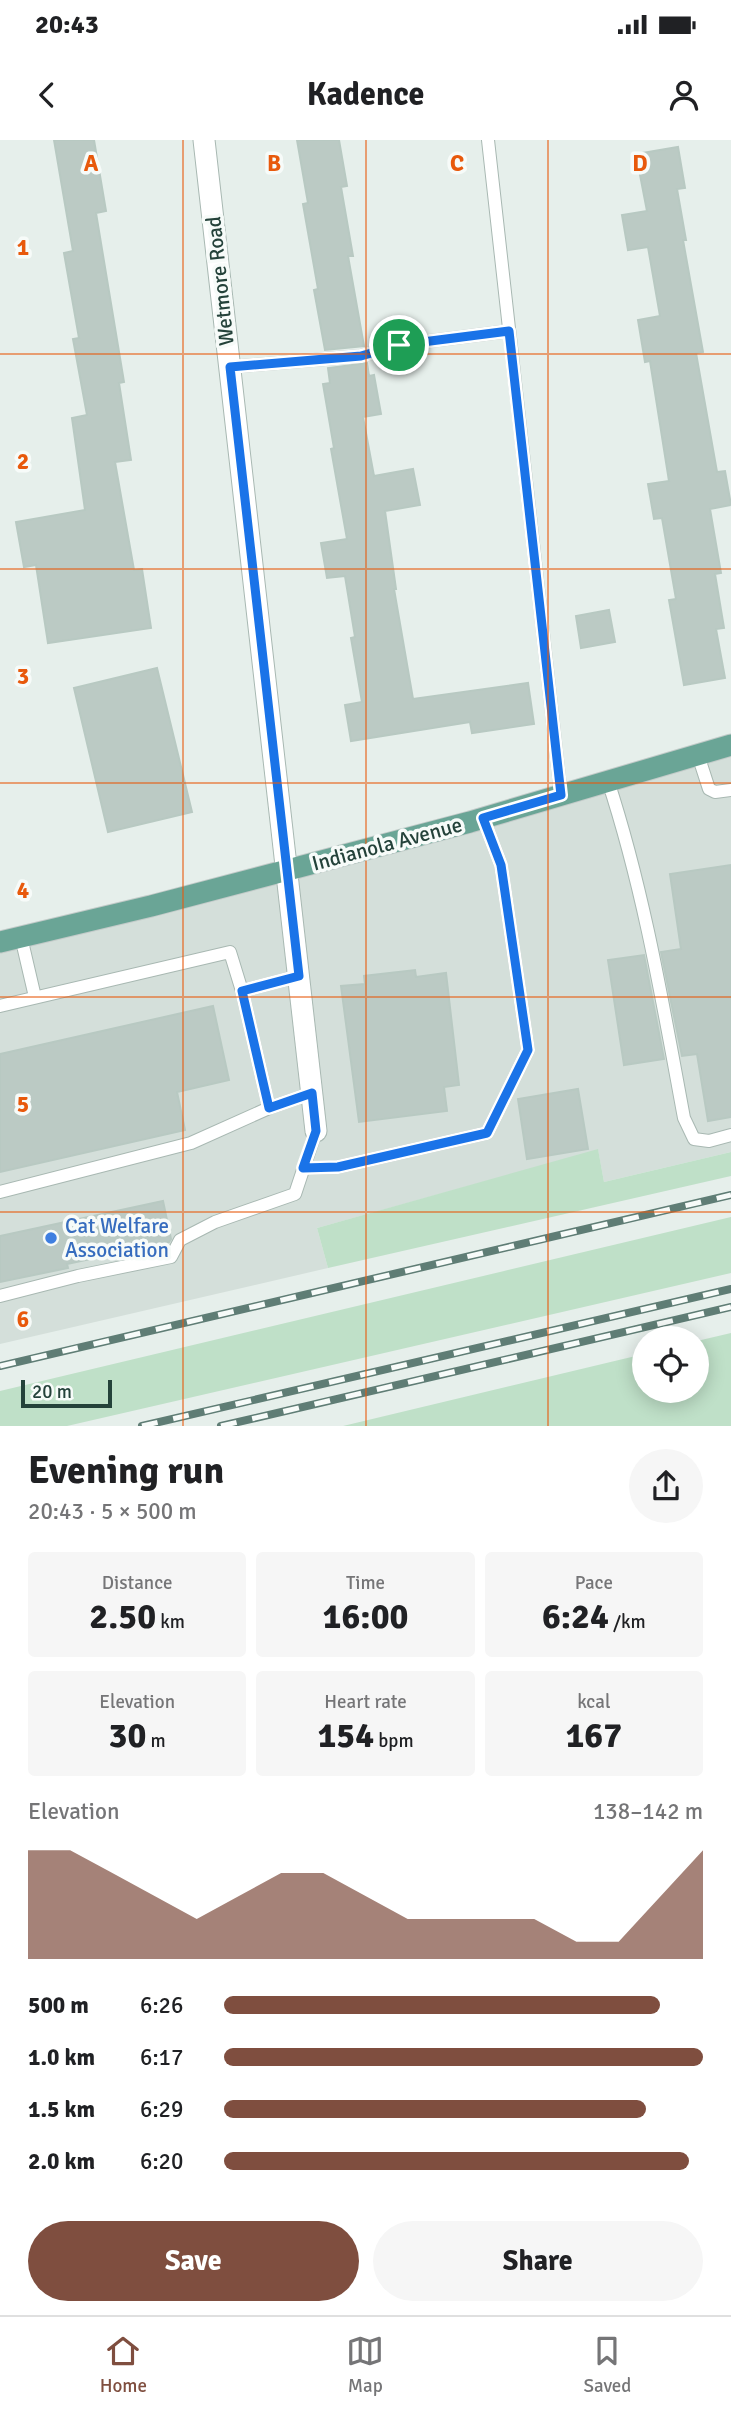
<!DOCTYPE html>
<meta charset="utf-8">
<style>
:root{--surface:#fff;--page:#f6f6f6;--text:#202124;--muted:#757577;--line:#e0e0e0;--accent:#7f4e3f}
body{margin:0;font-family:Signika,sans-serif;background:var(--page);color:var(--text);height:100vh;display:flex;flex-direction:column;font-size:26px;white-space:nowrap}
*{box-sizing:border-box;margin:0}
p{font-size:23px;color:var(--muted)}
.icon{flex:none;width:38px;height:38px;fill:none;stroke:currentColor;stroke-width:2;stroke-linecap:round;stroke-linejoin:round}
.map{position:relative;height:1286px;overflow:hidden}
.details{display:flex;flex-direction:column;background:var(--surface);flex:1}
.details>*{flex:none}
.controls{position:absolute;left:632px;top:1186px;display:grid;gap:14px}
.controls a{display:grid;place-items:center;width:77px;height:77px;border-radius:50%;background:var(--surface);box-shadow:0 4px 18px #0003;font-size:35px}
.scale{position:absolute;left:21px;bottom:18px;width:91px;box-sizing:border-box;padding-left:7px;border:4px solid #24423a;border-top:0;font-size:19px;line-height:24px;white-space:nowrap;color:#24423a;-webkit-text-stroke:5px #f7fbf9;paint-order:stroke}
.pin{position:absolute;display:grid;place-items:center;width:60px;height:60px;color:#fff;margin:-30px;border:4px solid #fff;border-radius:50%;box-shadow:0 2px 7px #0007}
.round{display:grid;place-items:center;flex:none;width:74px;height:74px;border-radius:37px;background:var(--page)}
.summary{display:flex;align-items:center;justify-content:space-between;height:119px;padding:0 28px}
h1{font-size:38px;font-weight:700;line-height:52px}
.metrics{display:grid;grid-template-columns:repeat(3,1fr);gap:10px;height:119px;padding:7px 28px}
.metrics div{display:grid;align-content:center;border-radius:7px;background:var(--page);text-align:center}
.metrics b{font-size:35px;font-weight:700}
.metrics small{font-size:19px;font-weight:400}
.metrics p{font-size:19px}
.chart{height:196px;padding:14px 28px}
.chart p{display:flex;justify-content:space-between}
.chart svg{width:100%;height:126px;margin-top:7px;fill:var(--accent);opacity:.7}
.button{display:flex;gap:14px;margin-top:auto;padding:14px 28px}
.button a{flex:1;height:80px;border-radius:42px;background:var(--accent);color:#fff;font-size:28px;font-weight:700;line-height:80px;text-align:center}
.button a+a{background:var(--page);color:var(--text)}
ul{padding:0 28px;list-style:none;font-size:23px}
li{display:grid;grid-template-columns:112px 84px 1fr;align-items:center;height:52px}
li i{height:18px;border-radius:9px;background:var(--accent)}
.status{display:flex;justify-content:space-between;align-items:center;height:49px;padding:0 35px;background:var(--surface);direction:ltr}
.status svg{height:19px;fill:currentColor}
header{display:flex;justify-content:space-between;align-items:center;height:91px;padding:0 28px;background:var(--surface);font-size:32px;font-weight:700}
.tabs{display:flex;justify-content:space-around;align-items:center;height:98px;border-top:2px solid var(--line);background:var(--surface);font-size:19px;color:var(--muted)}
.tabs a{display:grid;justify-items:center;gap:4px}
.tabs .on{color:var(--accent)}
.map>svg:first-child{display:block}
</style>
<div class="status"><b>20:43</b><svg viewBox="0 0 49 12"><path d="M0 12V9h3v3zM5 12V6h3v6zM10 12V3h3v9zM15 12V0h3v12zM26 1h20v11H26zM47 4h2v5h-2z"/></svg></div>
<header><svg class="icon" aria-label="back" viewBox="0 0 24 24"><path d="M15 5l-7 7 7 7"/></svg>Kadence<svg class="icon" aria-label="person" viewBox="0 0 24 24"><circle cx="12" cy="8" r="4"/><path d="M4 21q1-7 8-7t8 7"/></svg></header>
<div class="map">
<svg width="731" height="1286" viewBox="0 0 731 1286">
<rect width="100%" height="100%" fill="#e6efeb"/>
<path fill="#d4dfda" d="M731,595V1012L604,1042L598,1010L317,1088L328,1128L0,1204V799L282,728Z"/>
<path fill="#bfe0c8" d="M598,1009L604,1042L731,1012V1036L328,1128L317,1088Z
M731,1077V1133L67,1286H0V1251Z
M731,1193V1286H343L644,1214V1251H696L697,1201Z"/>
<path fill="#bbcac4" stroke="#b8c9c2" stroke-width="2" d="M54,0H94L106,71L96,73L124,242L119,243L131,320L115,322L134,430L142,429L151,488L48,503L36,425L24,427L16,382L85,370L72,278L87,275L73,199L79,198L64,113L73,111Z
M297,0H339L347,46L341,47L353,116H348L364,206L325,210L314,150L318,149L303,64L308,63Z
M678,7L685,48L677,49L686,100H683L703,212L696,213L717,332L725,331L731,365L710,369L721,433L715,434L724,488L716,489L725,538L684,545L669,460L676,459L662,378L654,379L648,344L669,341L650,221L645,222L638,180L660,176L648,107L628,110L622,75L647,71L636,14Z
M367,223L369,236L374,235L381,274L363,277L374,336L413,329L420,365L385,371L396,449H394L413,559L528,543L534,584L472,593L470,582L351,601L345,565L362,562L351,498L355,497L345,436L327,438L321,403L347,399L331,309L334,308L323,244L330,243L328,228Z
M609,470L615,502L581,508L576,476Z
M157,528L192,672L108,692L74,548Z
M731,725V977L708,981L697,914L682,916L661,812L681,809L670,734Z
M644,815L664,919L624,925L608,820Z
M415,830L416,837L446,833L459,945L444,947L447,971L359,982L341,846L365,844L364,836Z
M213,866L229,940L177,952L185,990L0,1032V914Z
M578,949L588,1009L527,1019L518,959Z
M163,1061L171,1099L169,1102L67,1124L68,1128L0,1142V1096Z"/>
<g fill="none" stroke-linecap="round" stroke-linejoin="round">
<defs>
<path id="service" d="M488,0L561,655
M230,227L361,216L399,205L509,191
M698,615L709,649L715,652L731,650
M608,641C644,751 663,865 684,978L694,999L709,1001L731,995
M21,797L35,857
M242,851L269,968
M0,866L230,812L242,851L299,836
M304,1028L338,1027L487,993L528,910L501,725L483,678
M0,1052L191,1003L269,968L312,953
M0,1156L78,1136L171,1117L180,1100L215,1082L295,1054L316,991"/>
<path id="minor" d="M204,0L316,991"/>
<path id="primary" d="M0,802L151,766L470,682L731,605"/>
</defs>
<use href="#service" stroke="#a8b8b2" stroke-width="14"/>
<use href="#minor" stroke="#a8b8b2" stroke-width="23"/>
<use href="#primary" stroke="#c2cac8" stroke-width="23"/>
<use href="#service" stroke="#fff" stroke-width="12"/>
<use href="#minor" stroke="#fff" stroke-width="21"/>
<use href="#primary" stroke="#6aa596" stroke-width="21"/>
<defs>
<path id="rail" d="M0,1226L731,1055
M142,1286L731,1149
M221,1286L731,1167"/>
</defs>
<use href="#rail" stroke="#5f7d75" stroke-width="8"/>
<use href="#rail" stroke="#f7fbf9" stroke-width="5" stroke-dasharray="16" stroke-linecap="butt"/>
</g>
<g fill="none" stroke-linecap="round" stroke-linejoin="round">
<defs>
<path id="route" d="M509,191L561,655L483,678L501,725L528,910L487,993L338,1027L303,1028L316,991L312,953L269,968L242,851L299,836L230,227L361,216L399,205Z"/>
</defs>
<use href="#route" stroke="#fff" stroke-width="14"/>
<use href="#route" stroke="#1a73e8" stroke-width="9"/>
</g>
<path fill="none" stroke="#e8590c" stroke-width="2" stroke-opacity="0.55" d="M183,0V1286M366,0V1286M548,0V1286M0,214H731M0,429H731M0,643H731M0,857H731M0,1072H731"/>
<circle fill="#3f7fe0" stroke="#f7fbf9" stroke-width="2.5" cx="51" cy="1098" r="7"/>
<g text-anchor="middle" dominant-baseline="central" stroke-width="7" stroke-linejoin="round" paint-order="stroke">
<g font-size="21" fill="#24423a" stroke="#f7fbf9">
<text transform="translate(220 141) rotate(-96)">Wetmore Road</text>
<text transform="translate(387 704) rotate(-15)">Indianola Avenue</text>
</g>
<g font-size="21" fill="#366cbe" stroke="#f7fbf9" text-anchor="start">
<text x="65" y="1086">Cat Welfare<tspan x="65" dy="24">Association</tspan></text>
</g>
</g>
<g font-size="23" text-anchor="middle" font-weight="bold" fill="#e8590c" stroke="#f7fbf9" stroke-width="7" stroke-linejoin="round" paint-order="stroke">
<text x="91" y="31">A</text>
<text x="274" y="31">B</text>
<text x="457" y="31">C</text>
<text x="640" y="31">D</text>
<text x="23" y="115">1</text>
<text x="23" y="329">2</text>
<text x="23" y="544">3</text>
<text x="23" y="758">4</text>
<text x="23" y="972">5</text>
<text x="23" y="1187">6</text>
</g>
</svg>
<div class="controls">
<a><svg class="icon" aria-label="locate" viewBox="0 0 24 24"><circle cx="12" cy="12" r="6"/><path d="M12 2v4M12 18v4M2 12h4M18 12h4"/></svg></a>
</div>
<div class="scale">20 m</div>
<div class="pin" style="left:399px;top:205px;background:#1e9e55"><svg class="icon" aria-label="arrive" viewBox="0 0 24 24"><path d="M6 21V4h12l-3 4 3 4H6"/></svg></div>
</div>
<section class="details">
<div class="summary"><div><h1>Evening run</h1><p>20:43 · 5 × 500 m</p></div><a class="round"><svg class="icon" aria-label="share" viewBox="0 0 24 24"><path d="M12 15V3M7 8l5-5 5 5M5 13v7h14v-7"/></svg></a></div>
<div class="metrics">
<div><p>Distance</p><b>2.50<small> km</small></b></div>
<div><p>Time</p><b>16:00</b></div>
<div><p>Pace</p><b>6:24<small> /km</small></b></div>
</div>
<div class="metrics">
<div><p>Elevation</p><b>30<small> m</small></b></div>
<div><p>Heart rate</p><b>154<small> bpm</small></b></div>
<div><p>kcal</p><b>167</b></div>
</div>
<div class="chart"><p><span>Elevation</span>138–142 m</p>
<svg viewBox="0 0 160 44" preserveAspectRatio="none"><path d="M0 44V6L10 6L20 14L30 22L40 30L50 22L60 14L70 14L80 22L90 30L100 30L110 30L120 30L130 38L140 38L150 22L160 6V44z"/></svg>
</div>
<ul>
<li><b>500 m</b>6:26<i style="width:91%"></i></li>
<li><b>1.0 km</b>6:17<i style="width:100%"></i></li>
<li><b>1.5 km</b>6:29<i style="width:88%"></i></li>
<li><b>2.0 km</b>6:20<i style="width:97%"></i></li>
</ul>
<div class="button"><a>Save</a><a>Share</a></div>
</section>
<nav class="tabs">
<a class="on"><svg class="icon" aria-label="home" viewBox="0 0 24 24"><path d="M3 11l9-7 9 7M6 9v11h12V9"/></svg>Home</a>
<a><svg class="icon" aria-label="map" viewBox="0 0 24 24"><path d="M3 6l6-2 6 2 6-2v14l-6 2-6-2-6 2zM9 4v14M15 6v14"/></svg>Map</a>
<a><svg class="icon" aria-label="saved" viewBox="0 0 24 24"><path d="M7 4h10v16l-5-4-5 4z"/></svg>Saved</a>
</nav>
